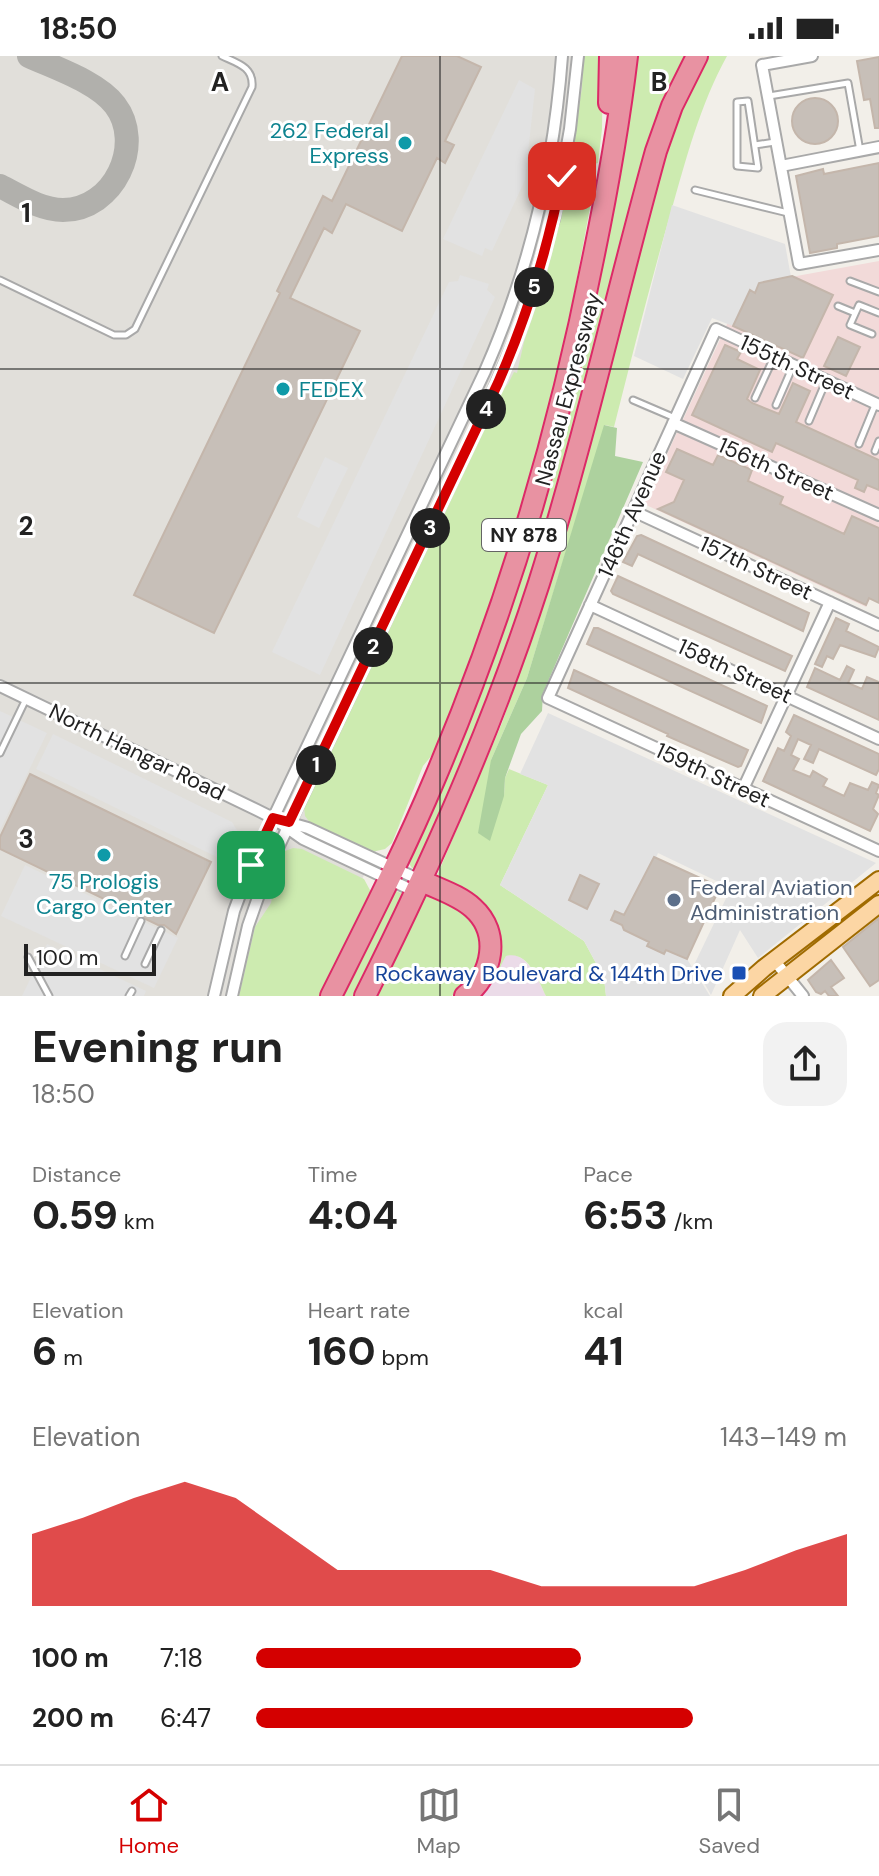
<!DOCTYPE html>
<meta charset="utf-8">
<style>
:root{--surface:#fff;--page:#f2f2f2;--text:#222;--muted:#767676;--line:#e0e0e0;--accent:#d40000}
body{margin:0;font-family:"DM Sans",sans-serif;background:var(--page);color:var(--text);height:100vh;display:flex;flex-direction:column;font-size:30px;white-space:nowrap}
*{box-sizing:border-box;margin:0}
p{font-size:26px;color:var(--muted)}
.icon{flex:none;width:44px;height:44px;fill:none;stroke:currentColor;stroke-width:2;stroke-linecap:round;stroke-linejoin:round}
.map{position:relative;height:940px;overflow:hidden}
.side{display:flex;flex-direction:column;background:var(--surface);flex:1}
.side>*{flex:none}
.scale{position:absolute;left:24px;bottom:20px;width:132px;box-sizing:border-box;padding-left:8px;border:4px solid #222;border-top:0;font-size:22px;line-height:28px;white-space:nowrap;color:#222;-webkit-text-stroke:6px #fff;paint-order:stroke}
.pin{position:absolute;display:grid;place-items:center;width:68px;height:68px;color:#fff;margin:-34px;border-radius:16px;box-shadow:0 4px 12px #0006}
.km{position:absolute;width:40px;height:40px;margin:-20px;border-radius:50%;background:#222;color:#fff;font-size:22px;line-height:40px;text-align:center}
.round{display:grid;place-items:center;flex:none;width:84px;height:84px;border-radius:24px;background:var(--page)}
.overview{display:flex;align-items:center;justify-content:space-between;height:136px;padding:0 32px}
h1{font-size:44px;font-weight:700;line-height:60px}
.metrics{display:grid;grid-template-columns:repeat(3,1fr);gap:12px;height:136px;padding:8px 32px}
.metrics div{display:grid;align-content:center}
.metrics b{font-size:40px;font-weight:700}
.metrics small{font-size:22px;font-weight:400}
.metrics p{font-size:22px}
.chart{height:224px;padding:16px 32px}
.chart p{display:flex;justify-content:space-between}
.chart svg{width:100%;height:144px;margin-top:8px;fill:var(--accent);opacity:.7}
ul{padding:0 32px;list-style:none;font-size:26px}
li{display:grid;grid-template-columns:128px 96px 1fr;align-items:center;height:60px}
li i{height:20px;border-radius:10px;background:var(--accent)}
.status{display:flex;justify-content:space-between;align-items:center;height:56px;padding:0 40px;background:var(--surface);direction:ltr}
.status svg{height:22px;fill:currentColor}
.menu{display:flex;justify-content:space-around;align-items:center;height:112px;border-top:2px solid var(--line);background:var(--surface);font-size:22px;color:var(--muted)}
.menu a{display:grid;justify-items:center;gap:4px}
.menu .current{color:var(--accent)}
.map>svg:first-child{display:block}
</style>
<div class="status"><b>18:50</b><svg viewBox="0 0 49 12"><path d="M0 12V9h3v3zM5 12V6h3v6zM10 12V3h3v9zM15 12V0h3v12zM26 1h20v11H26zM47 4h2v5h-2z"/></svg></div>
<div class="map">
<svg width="879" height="940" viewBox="0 0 879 940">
<rect width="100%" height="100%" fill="#f2efe9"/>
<path fill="#f2dad9" d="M879,205V524L866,551L644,448L747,225L791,221Z"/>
<path fill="#ebdbe8" d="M513,898L523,903L533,914L546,940H477L499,919L500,910L506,900Z"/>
<path fill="#e1dfda" d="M0,0H596L583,135L390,766L305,940H0Z"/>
<path fill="#cdebb0" d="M583,0H603L602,73L598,107L594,108V130L569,265L539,390L505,504L471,610L441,688L423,710L392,787L385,793L372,796L311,768L305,760L304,750L390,572L498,338L508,328L514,316L517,317L524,286L545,225L559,170L582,32Z
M632,0H691L548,477L468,703L416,812H412L408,806L502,572Z
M709,0H727C700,49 686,103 671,156C650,228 632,300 614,371L605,369L527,622L491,704L504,740L505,722L509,713L548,729L500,829L584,885L604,922L606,940H546C538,924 528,894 506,900C497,915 500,919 487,931L496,894L436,822L502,667L532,579L671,79L696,20Z
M293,792L302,793L364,823L371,836L369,844L321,940H239L255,871L271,847L280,804L285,795Z
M394,834L405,839L355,940H341Z
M426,835L475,861L487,900L452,940H374Z"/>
<path fill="#add19e" d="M604,369L617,372L615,400L643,406L543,637L542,655L521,678L505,722L504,740L490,785L478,777L491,704L527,622Z"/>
<path fill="#e2e2e2" d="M519,24L535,33L525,124L492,195L485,192L482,200L443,183Z
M672,149L785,188L791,221L760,227L755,237L749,235L733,270L712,262L683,323L634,300Z
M460,219L489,228L487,234L495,241L320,619L272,596L449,226L458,225Z
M325,401L348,412L319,472L297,461Z
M0,655L47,677L0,774Z
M548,657L876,807L758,902L740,874L711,939L694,909L731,832L658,797L624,874L687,903L710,940H606L604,922L584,885L500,829L548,729L520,718Z
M53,678L232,766L238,776L225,805L36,713Z
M25,809L178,882L154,932L1,860Z
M47,888L146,935L144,940H22Z"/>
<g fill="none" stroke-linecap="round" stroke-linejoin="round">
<path stroke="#b1b0ac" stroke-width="24" d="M0,130C20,140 41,154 63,154C114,154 145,88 115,49C98,26 55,12 29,0"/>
</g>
<path fill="#c7bfb8" stroke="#c4b6ab" stroke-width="2" d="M402,0H457L481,11L445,85L454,89L445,107L437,102L402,175L346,148L332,177L324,172L290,242L360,275L214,577L134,539L280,237L277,235L323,140L332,145Z
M879,1V72H875L870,43L864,44L857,5Z
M792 65a23 23 0 1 1 46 0a23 23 0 1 1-46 0Z
M879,107V180L837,188V192L810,197L796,120L823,113L824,118Z
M792,220L833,239L803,302L733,270L750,234L755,237L759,227Z
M838,281L860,291L846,320L824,310Z
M725,289L741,296L737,303L760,314L747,343L752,347L779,358L793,327L810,335L796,366L879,404V434L867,429L864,436L855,432L858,424L776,387L772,396L692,359Z
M677,393L713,409L718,399L752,414L748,425L783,441L780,448L844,478L852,460L879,472V547L869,542L866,549L658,453L674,446L684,424L666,416Z
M641,479L809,557L803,575L638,498L632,510L623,506L637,480Z
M618,520L792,600L785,615L613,538L611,535Z
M836,562L849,568L846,575L879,591L875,601L840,589L833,603L827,600L822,611L815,608Z
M594,572H598L767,650L761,667L587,588Z
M847,610L854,614L848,627L862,633L867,621L879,626V664L807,631L815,612L840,624Z
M574,614L748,694L741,710L738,711L667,680L668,678L568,632Z
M794,659L879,698V713L876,719L819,693L813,707L804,703L811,689L798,683L791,699L799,703L793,714L810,721L813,715L827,723L823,730L844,740L850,727L868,734L872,726L879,729L876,737L879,739L873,753L878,758L870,775L763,725L778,692L784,695L791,680L786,676Z
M30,718L211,806L176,878L164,869H158L0,793V781Z
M654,801L720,831L687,903L666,894L664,898L647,890L649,886L624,874L622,869L611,864L615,855L624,859Z
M580,819L599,828L587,853L569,844Z
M879,862V924L870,930L843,891Z
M831,904L844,922L831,931L838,940H829L825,935L821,938L816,936L808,924Z"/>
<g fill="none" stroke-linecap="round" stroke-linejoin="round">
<defs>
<path id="lane" d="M769,40L848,27L860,95
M748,45L758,112L737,110V46Z
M755,89L775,86
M695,134L788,157
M0,224L114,279H126L135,273L252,31C254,11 237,7 222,0
M850,225L879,236
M838,250L855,257
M872,278L850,269L859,249L879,257
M755,342L774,301
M633,344L675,362
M776,349L793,310
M809,365L826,325
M859,388L875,349
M875,395L879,385
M0,697L26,643
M125,900L141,865
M28,901L49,940
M145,908L161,874
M129,940L132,935"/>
<path id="street" d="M812,0L762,9L799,208L879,194
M781,110L879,91
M879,349L716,273L548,642L879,795
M673,367L879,459
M633,455L879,569
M590,549L879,683
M0,630L257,754L273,762L303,783L416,836
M743,733L830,546
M283,765L308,772L422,825
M774,904L803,940
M214,940L234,855L251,809L485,315C529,215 554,110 562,0
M232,940L248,870L268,813L476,375L519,274L554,163L570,73L578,0"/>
<path id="primary" d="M732,940L764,912L879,824
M762,940L879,848"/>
<path id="highway" d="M609,47L610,0
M422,825C438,833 459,839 473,852C501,877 493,919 465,940
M331,940C367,868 404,796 435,722C506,555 558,381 593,203C607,135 619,68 627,0
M365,940C432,806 493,670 539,527C584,385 616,239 656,95L672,50L697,0"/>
</defs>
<use href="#lane" stroke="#a9a9a9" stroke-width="9"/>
<use href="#street" stroke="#a9a9a9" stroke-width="14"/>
<use href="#primary" stroke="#a06b00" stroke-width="20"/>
<use href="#highway" stroke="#dc2a67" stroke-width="24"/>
<use href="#lane" stroke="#fff" stroke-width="5"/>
<use href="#street" stroke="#fff" stroke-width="10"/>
<use href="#primary" stroke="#fcd6a4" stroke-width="16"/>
<use href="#highway" stroke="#e892a2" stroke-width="20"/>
</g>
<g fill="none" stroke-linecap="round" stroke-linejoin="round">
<defs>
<path id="route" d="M251,809L273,762L289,766L498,327C527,261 548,191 562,120"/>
</defs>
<use href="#route" stroke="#fff" stroke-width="16"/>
<use href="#route" stroke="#d40000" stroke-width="10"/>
</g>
<path fill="none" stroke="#222" stroke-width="2" stroke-opacity="0.55" d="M440,0V940M0,313H879M0,627H879"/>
<g fill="#0f9aa8" stroke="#fff" stroke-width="3">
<circle cx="405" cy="87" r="8"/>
<circle cx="283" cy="333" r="8"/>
<circle cx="104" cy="799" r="8"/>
</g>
<circle fill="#5c6f8a" stroke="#fff" stroke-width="3" cx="674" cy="844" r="8"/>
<rect fill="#1a4fb4" stroke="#fff" stroke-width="3" x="731" y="909" width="16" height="16" rx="4"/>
<g text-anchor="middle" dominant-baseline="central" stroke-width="6" stroke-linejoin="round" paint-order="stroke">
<rect fill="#fff" stroke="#646464" stroke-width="2" x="482" y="463" width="84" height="32" rx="6"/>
<g font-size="20" font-weight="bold" fill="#222">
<text x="524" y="479">NY 878</text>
</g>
<g font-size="22" fill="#0d838f" stroke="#fff" text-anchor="end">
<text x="389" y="74">262 Federal<tspan x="389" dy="25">Express</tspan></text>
<text x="299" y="333" text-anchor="start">FEDEX</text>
<text x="104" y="825" text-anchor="middle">75 Prologis<tspan x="104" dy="25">Cargo Center</tspan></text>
</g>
<g font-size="22" fill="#222" stroke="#fff">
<text transform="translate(797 311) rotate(25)">155th Street</text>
<text transform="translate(568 333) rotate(-75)">Nassau Expressway</text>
<text transform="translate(776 413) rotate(24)">156th Street</text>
<text transform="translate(632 458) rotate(-66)">146th Avenue</text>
<text transform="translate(756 512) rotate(25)">157th Street</text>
<text transform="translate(735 615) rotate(25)">158th Street</text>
<text transform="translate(137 696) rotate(26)">North Hangar Road</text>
<text transform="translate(713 719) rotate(25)">159th Street</text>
</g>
<g font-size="22" fill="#4e5e75" stroke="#fff" text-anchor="start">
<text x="690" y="831">Federal Aviation<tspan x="690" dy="25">Administration</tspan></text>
</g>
<g font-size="22" fill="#164399" stroke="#fff" text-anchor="end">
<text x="723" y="917">Rockaway Boulevard &amp; 144th Drive</text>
</g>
</g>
<g font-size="26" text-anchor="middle" font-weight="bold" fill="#222" stroke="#fff" stroke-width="6" stroke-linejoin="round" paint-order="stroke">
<text x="220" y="35">A</text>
<text x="659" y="35">B</text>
<text x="26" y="166">1</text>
<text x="26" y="479">2</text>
<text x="26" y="792">3</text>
</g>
</svg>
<div class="scale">100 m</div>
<div class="pin" style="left:251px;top:809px;background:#1e9e55"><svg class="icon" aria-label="arrive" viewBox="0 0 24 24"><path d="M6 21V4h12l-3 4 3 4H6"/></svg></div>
<div class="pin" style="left:562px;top:120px;background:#d93025"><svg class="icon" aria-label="check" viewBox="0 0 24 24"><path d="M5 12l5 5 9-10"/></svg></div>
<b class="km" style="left:316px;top:709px">1</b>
<b class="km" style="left:373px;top:591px">2</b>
<b class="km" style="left:430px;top:472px">3</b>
<b class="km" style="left:486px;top:353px">4</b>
<b class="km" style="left:534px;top:231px">5</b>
</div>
<section class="side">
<div class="overview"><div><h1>Evening run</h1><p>18:50</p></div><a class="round"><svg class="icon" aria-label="share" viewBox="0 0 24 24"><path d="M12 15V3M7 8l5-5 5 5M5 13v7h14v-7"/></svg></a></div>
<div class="metrics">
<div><p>Distance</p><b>0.59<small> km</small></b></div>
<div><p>Time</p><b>4:04</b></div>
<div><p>Pace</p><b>6:53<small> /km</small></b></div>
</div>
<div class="metrics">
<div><p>Elevation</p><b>6<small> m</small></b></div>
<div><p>Heart rate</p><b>160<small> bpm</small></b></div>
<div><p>kcal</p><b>41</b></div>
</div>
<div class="chart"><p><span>Elevation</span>143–149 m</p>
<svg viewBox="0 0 160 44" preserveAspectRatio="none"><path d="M0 44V22L10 17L20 11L30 6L40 11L50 22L60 33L70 33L80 33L90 33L100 38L110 38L120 38L130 38L140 33L150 27L160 22V44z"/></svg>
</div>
<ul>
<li><b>100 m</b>7:18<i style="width:55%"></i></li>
<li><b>200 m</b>6:47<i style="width:74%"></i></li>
</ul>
</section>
<nav class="menu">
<a class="current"><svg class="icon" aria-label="home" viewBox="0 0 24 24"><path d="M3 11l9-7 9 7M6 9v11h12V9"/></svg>Home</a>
<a><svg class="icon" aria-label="map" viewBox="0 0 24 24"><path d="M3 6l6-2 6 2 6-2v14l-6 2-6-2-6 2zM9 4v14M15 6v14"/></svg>Map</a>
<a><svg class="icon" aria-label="saved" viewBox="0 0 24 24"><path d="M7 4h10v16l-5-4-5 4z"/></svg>Saved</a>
</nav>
